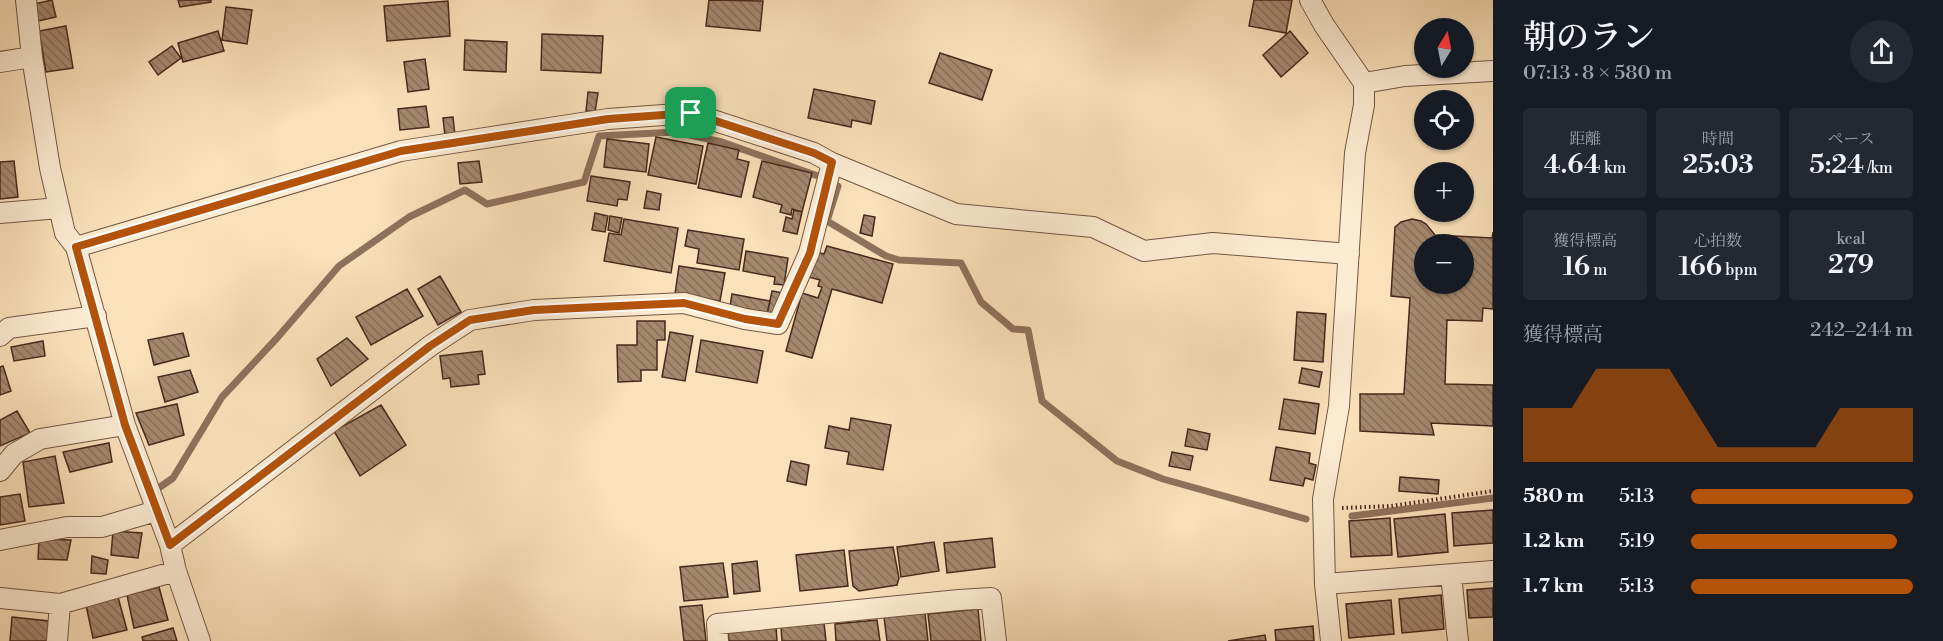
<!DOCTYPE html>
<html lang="ja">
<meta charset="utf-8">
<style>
:root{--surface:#171b24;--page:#242831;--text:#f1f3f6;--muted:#9ea1a6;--accent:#b45309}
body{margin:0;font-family:"Libre Bodoni","Noto Serif JP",serif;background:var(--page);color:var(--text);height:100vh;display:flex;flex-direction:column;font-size:22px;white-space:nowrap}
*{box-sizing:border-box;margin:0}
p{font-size:20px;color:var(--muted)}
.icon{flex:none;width:33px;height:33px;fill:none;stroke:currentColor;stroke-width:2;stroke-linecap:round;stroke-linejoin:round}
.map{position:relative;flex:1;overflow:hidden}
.side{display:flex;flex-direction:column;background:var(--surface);width:450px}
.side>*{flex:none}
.needle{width:39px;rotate:10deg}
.buttons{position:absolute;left:1414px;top:18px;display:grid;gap:12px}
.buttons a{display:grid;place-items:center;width:60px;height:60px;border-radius:50%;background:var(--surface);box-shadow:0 2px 4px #0004;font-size:30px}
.pin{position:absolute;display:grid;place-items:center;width:51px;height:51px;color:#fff;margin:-26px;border-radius:12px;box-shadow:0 3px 9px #0006}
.round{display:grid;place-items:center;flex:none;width:63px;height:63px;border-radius:32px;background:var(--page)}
.summary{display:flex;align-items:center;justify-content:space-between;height:102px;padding:0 30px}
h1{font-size:33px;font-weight:600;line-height:45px}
.stats{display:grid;grid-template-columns:repeat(3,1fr);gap:9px;height:102px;padding:6px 30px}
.stats div{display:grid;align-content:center;border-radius:6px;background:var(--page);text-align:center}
.stats b{font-size:26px;font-weight:600}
.stats small{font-size:16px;font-weight:400}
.stats p{font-size:16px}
.chart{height:168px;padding:12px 30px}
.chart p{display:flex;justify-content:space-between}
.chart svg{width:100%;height:108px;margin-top:6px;fill:var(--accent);opacity:.7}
ul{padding:0 30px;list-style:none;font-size:20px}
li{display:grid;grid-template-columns:96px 72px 1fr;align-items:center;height:45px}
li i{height:15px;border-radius:8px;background:var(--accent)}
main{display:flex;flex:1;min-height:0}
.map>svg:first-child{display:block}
</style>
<main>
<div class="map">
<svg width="1493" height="641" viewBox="0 0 1493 641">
<defs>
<pattern id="building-back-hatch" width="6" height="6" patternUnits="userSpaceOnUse" patternTransform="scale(1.5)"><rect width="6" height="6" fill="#a4896f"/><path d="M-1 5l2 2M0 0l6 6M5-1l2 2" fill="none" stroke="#87705b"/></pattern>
</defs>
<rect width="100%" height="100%" fill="#fae1ba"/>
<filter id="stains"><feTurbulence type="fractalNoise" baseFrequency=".00333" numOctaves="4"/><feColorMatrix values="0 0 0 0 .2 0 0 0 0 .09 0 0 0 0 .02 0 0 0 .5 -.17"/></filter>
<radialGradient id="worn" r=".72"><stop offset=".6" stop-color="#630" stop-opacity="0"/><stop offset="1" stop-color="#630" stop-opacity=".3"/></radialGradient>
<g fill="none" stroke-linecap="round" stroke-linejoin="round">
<path stroke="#8e725b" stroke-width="7" d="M838,186L827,221L886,256L899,260L961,263L981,302L1013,329L1028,330L1042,401L1117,461L1163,479L1306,519
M160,487L173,478L222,397L277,338L339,266L409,217L465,190L487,204L584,182L599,136L676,132L722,142L818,176
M1352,516L1493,498"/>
</g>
<path fill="url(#building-back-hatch)" stroke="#47291d" stroke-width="1.5" fill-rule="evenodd" d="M52,0L56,17L38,21L34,4Z
M178,0H211V2L180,7Z
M709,0L763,1L760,31L706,26Z
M1254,0H1292L1286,33L1249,26Z
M448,1L450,36L387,41L384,6Z
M226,7L252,10L247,44L222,40Z
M66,26L73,68L46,72L39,31Z
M218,31L224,51L183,62L178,43Z
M1290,31L1308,53L1281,77L1263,55Z
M542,34L603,36L601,73L541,70Z
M465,40L507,42L506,72L464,70Z
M172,46L181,58L158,75L149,62Z
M940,53L992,70L982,100L929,83Z
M425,59L429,89L408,92L404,62Z
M814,89L875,101L871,124L852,120L851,127L808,118Z
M588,92L598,93L595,112L586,111Z
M426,106L429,127L400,130L398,109Z
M453,117L455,136H445L443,118Z
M656,137L703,146L696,184L648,175Z
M607,139L649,144L646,172L604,167Z
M708,143L739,150L737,159L749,162L741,197L698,188Z
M14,161L18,197L0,199V162Z
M479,161L482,182L460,184L458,163Z
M762,161L812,173L802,212L792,209L791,215L780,212L782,205L753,197Z
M591,176L630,182L627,200L618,199L617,206L587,201Z
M647,191L661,194L659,210L644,208Z
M794,210L802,212L797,234L783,231L786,217L792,219Z
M595,213L608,216L605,232L592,230Z
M864,215L875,217L872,236L860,233Z
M610,216L622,218L619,233L608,230Z
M624,219L678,228L671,273L604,261L609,233L621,235Z
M1412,219L1421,221L1426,224L1435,235L1492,238L1493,232V309L1483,308L1482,321L1447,320L1445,384L1493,385V426L1431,423L1434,435L1360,431V394H1404L1410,298L1391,296L1395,227L1401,222ZM1425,244H1464V284H1425Z
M688,230L744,239L739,270L697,263L699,249L685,246Z
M827,246L893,264L882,303L832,289L812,358L786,351L802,293L818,298L822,287L818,286L820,280L805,276L813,251L824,254Z
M746,251L788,258L784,285L774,284L775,277L743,271Z
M679,266L725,273L720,301L675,294Z
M440,276L461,312L438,325L418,289Z
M407,289L423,316L371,345L356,317Z
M772,291L784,293L780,315L766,319Z
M732,294L770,301L766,319L729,313Z
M1297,312L1326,314L1323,362L1294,360Z
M637,321H665V340H657V370H641V381L618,382L617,345H637Z
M670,332L693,336L685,381L662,377Z
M183,333L189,356L154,365L148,340Z
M347,338L368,359L331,386L317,359Z
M701,340L763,351L757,383L696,372Z
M43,341L45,356L14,361L11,347Z
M482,351L485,374L478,375L479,384L451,387L450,378L443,379L440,356Z
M3,366L11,391L0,395V367Z
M1302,368L1322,372L1319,387L1299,383Z
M190,370L198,392L165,402L158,377Z
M1284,399L1319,404L1315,434L1279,429Z
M177,404L184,435L149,445L136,413Z
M381,405L406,445L360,476L334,431Z
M17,411L30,433L0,446V420Z
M851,418L891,425L883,470L847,464L849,452L825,448L829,426L849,430Z
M1188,429L1210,434L1207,450L1185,446Z
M109,443L112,462L70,472L63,452Z
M1276,447L1310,453L1309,463L1316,465L1313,480L1305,478L1303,486L1270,480Z
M1172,452L1193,456L1190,470L1169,466Z
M55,456L64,503L29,507L23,462Z
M791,461L809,465L806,485L787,481Z
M1400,477L1439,480L1438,494L1399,491Z
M20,494L25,521L0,525V497Z
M1493,510V543L1454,546L1452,513Z
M1445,514L1448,552L1398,557L1394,519Z
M1390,518L1392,555L1351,557L1349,521Z
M113,531L142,533L138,558L111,555Z
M992,538L995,567L947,573L944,543Z
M39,539L71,540L67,560L38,559Z
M934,542L939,571L901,577L897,547Z
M893,547L899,578L897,585L859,591L853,586L849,551Z
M844,550L848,586L800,591L796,555Z
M92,556L108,560L106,574L91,573Z
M757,561L760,591L734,594L732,564Z
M723,563L728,597L684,601L680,567Z
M159,587L168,620L134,628L127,595Z
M1493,588V617L1469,618L1467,590Z
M1441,595L1444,629L1402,633L1399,599Z
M118,597L127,630L93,638L86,605Z
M1391,600L1394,634L1349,638L1346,604Z
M702,605L706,641H684L680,607Z
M978,609L981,641H931L928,614Z
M925,613L928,641H887L884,617Z
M12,617L49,621L48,641H10Z
M877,620L880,641H836L835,624Z
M824,623L826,641H782L781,627Z
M776,626L777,641H729L728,631Z
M1313,626L1314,641H1276L1275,630Z
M173,628L177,641H143L142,637Z
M1265,635L1266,641H1228Z"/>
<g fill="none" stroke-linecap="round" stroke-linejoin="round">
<defs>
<path id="minor" d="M26,0L32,57L50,168L65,233L76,247L125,425L170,545L176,571L200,641
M1310,0L1324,25L1364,83V105L1355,153L1339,406L1323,499L1325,584L1331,641
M0,62L32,57
M1364,83L1405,76L1493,71
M0,213L59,208
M76,247L401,151L608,119L691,113L814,153L832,163L956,214L1093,227L1144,251L1213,243L1349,254
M0,336L9,328L96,316
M0,471L14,454L40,439L125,425
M0,540L67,527H102L156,511
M170,545L430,346L470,320L534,310L684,303L745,319L778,324L809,253L832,163
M1451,575L1458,641
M1325,584L1493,571
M0,598L60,604L176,571
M57,641L60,604
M718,641L717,624L959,600L991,598L996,641"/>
</defs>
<use href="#minor" stroke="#745744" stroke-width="22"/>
<path stroke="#47291d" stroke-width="4" stroke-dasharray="1.5 3" stroke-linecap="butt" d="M1342,508L1391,506L1493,491"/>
<use href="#minor" stroke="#fcecd2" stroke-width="20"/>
</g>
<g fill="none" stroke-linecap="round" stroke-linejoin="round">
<defs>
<path id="route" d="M691,113L814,153L832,162L810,253L778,324L745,319L684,303L534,310L470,320L430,346L170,545L125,425L76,247L401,151L608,119Z"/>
</defs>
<use href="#route" stroke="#fff" stroke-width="12"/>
<use href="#route" stroke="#b45309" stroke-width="8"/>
</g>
<rect width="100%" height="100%" filter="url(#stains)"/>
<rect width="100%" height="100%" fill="url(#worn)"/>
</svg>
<div class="buttons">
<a><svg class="needle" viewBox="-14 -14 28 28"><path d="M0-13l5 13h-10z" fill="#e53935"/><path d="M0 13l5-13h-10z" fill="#9ea1a6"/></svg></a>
<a><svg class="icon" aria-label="locate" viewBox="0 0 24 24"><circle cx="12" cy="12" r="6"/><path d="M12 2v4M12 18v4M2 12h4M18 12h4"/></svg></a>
<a>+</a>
<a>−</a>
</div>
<div class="pin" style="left:691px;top:113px;background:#1e9e55"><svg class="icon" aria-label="arrive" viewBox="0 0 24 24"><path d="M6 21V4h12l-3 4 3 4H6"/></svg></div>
</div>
<section class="side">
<div class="summary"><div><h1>朝のラン</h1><p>07:13 · 8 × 580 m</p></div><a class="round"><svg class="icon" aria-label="share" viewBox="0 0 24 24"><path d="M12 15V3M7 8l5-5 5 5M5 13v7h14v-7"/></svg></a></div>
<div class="stats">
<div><p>距離</p><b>4.64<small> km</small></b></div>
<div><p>時間</p><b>25:03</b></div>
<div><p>ペース</p><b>5:24<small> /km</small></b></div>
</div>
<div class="stats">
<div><p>獲得標高</p><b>16<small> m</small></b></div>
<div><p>心拍数</p><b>166<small> bpm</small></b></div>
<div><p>kcal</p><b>279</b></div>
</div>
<div class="chart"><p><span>獲得標高</span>242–244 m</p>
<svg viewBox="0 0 160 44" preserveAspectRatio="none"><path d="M0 44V22L10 22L20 22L30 6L40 6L50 6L60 6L70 22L80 38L90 38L100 38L110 38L120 38L130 22L140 22L150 22L160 22V44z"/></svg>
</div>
<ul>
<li><b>580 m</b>5:13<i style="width:100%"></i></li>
<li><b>1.2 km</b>5:19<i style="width:93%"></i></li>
<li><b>1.7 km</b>5:13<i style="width:100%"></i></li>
</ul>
</section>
</main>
